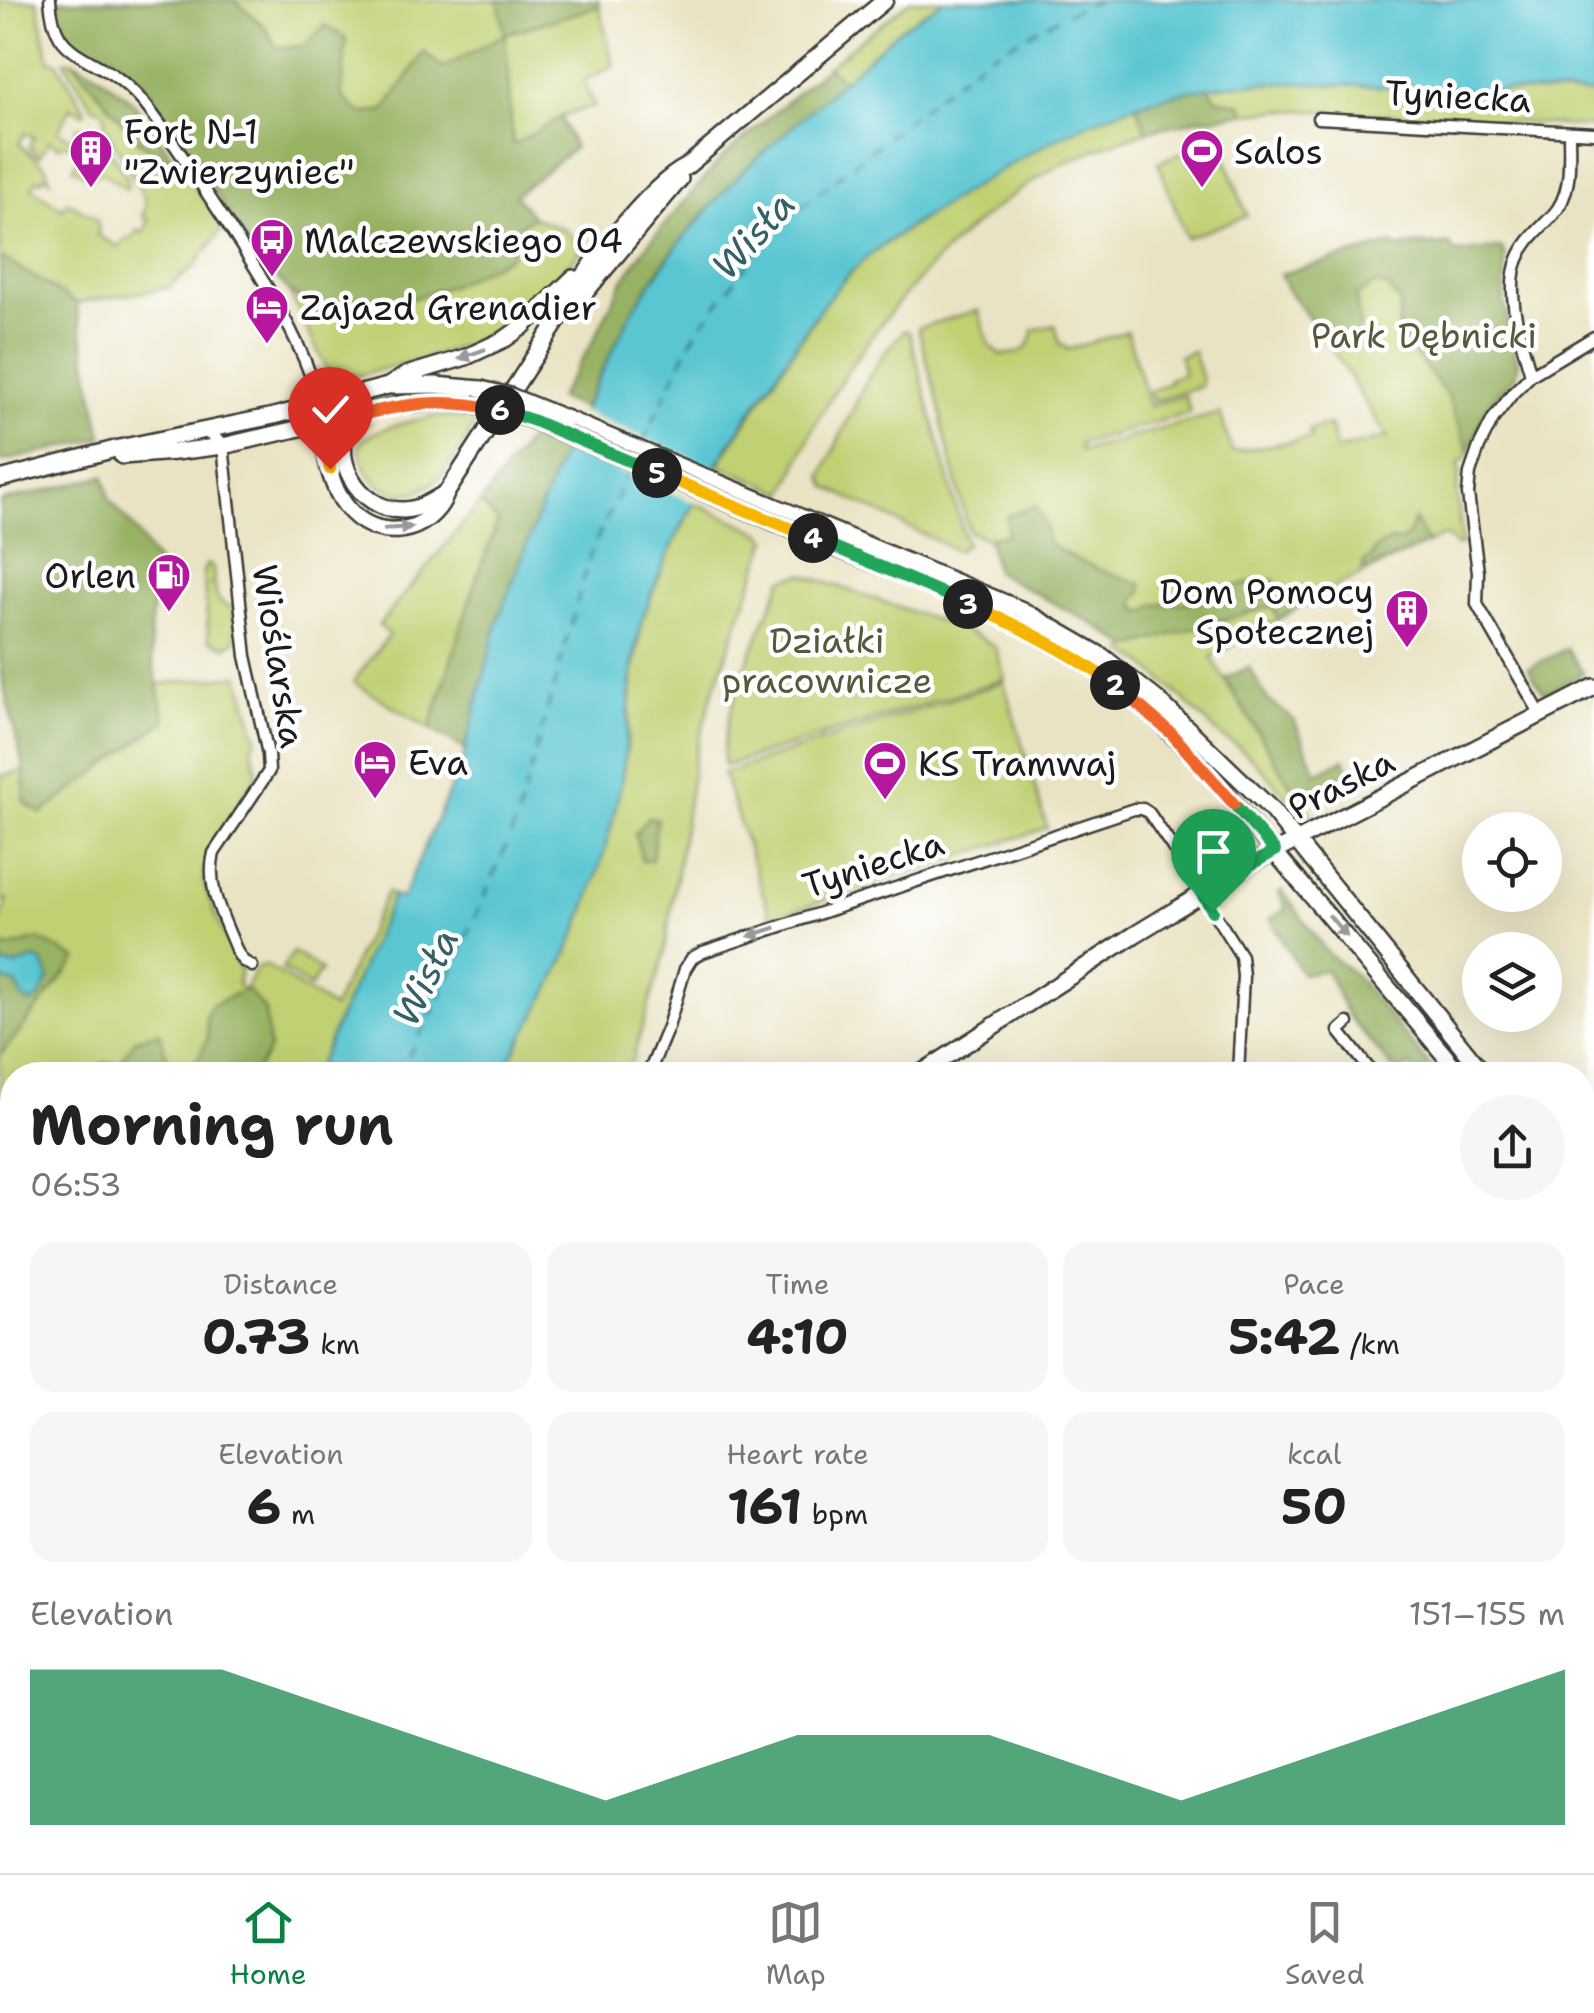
<!DOCTYPE html>
<meta charset="utf-8">
<style>
:root{--surface:#fff;--page:#f6f6f6;--text:#222;--muted:#767676;--line:#e0e0e0;--accent:#0b8043}
body{margin:0;font-family:"Shantell Sans",sans-serif;background:var(--page);color:var(--text);height:100vh;display:flex;flex-direction:column;font-size:38px;white-space:nowrap}
*{box-sizing:border-box;margin:0}
p{font-size:32px;color:var(--muted)}
.icon{flex:none;width:55px;height:55px;fill:none;stroke:currentColor;stroke-width:2;stroke-linecap:round;stroke-linejoin:round}
.map{position:relative;flex:1;overflow:hidden}
.sheet{position:absolute;left:0px;top:1062px;width:1595px;height:812px;display:flex;flex-direction:column;background:var(--surface);border-radius:40px 40px 0 0;box-shadow:0 10px 40px #0002}
.sheet>*{flex:none}
.controls{position:absolute;left:1462px;top:812px;display:grid;gap:20px}
.controls a{display:grid;place-items:center;width:100px;height:100px;border-radius:50%;background:var(--surface);box-shadow:0 10px 40px #0002;font-size:50px}
.pin{position:absolute;display:grid;place-items:center;width:85px;height:85px;color:#fff;margin:-102px -42px;border-radius:50% 50% 50% 0;rotate:-45deg;box-shadow:0 0 10px #0007}
.pin .icon{rotate:45deg}
.km{position:absolute;width:50px;height:50px;margin:-25px;border-radius:50%;background:#222;color:#fff;font-size:28px;line-height:50px;text-align:center}
.round{display:grid;place-items:center;flex:none;width:105px;height:105px;border-radius:52px;background:var(--page)}
.overview{display:flex;align-items:center;justify-content:space-between;height:170px;padding:0 30px}
h1{font-size:55px;font-weight:700;line-height:75px}
.stats{display:grid;grid-template-columns:repeat(3,1fr);gap:15px;height:170px;padding:10px 30px}
.stats div{display:grid;align-content:center;border-radius:25px;background:var(--page);text-align:center}
.stats b{font-size:50px;font-weight:700}
.stats small{font-size:28px;font-weight:400}
.stats p{font-size:28px}
.chart{height:280px;padding:20px 30px}
.chart p{display:flex;justify-content:space-between}
.chart svg{width:100%;height:180px;margin-top:10px;fill:var(--accent);opacity:.7}
.tabs{display:flex;justify-content:space-around;align-items:center;height:140px;border-top:2px solid var(--line);background:var(--surface);font-size:28px;color:var(--muted)}
.tabs a{display:grid;justify-items:center;gap:5px}
.tabs .active{color:var(--accent)}
.map>svg:first-child{display:block}
</style>
<div class="map">
<svg width="1594" height="1873" viewBox="0 0 1594 1873">
<rect width="100%" height="100%" fill="#fff"/>
<filter id="ink" filterUnits="userSpaceOnUse"><feTurbulence type="fractalNoise" baseFrequency=".01" numOctaves="2"/><feDisplacementMap in="SourceGraphic" scale="20" xChannelSelector="R" yChannelSelector="G"/><feConvolveMatrix kernelMatrix="1 2 1 2 8 2 1 2 1" color-interpolation-filters="sRGB"/></filter>
<filter id="wash" filterUnits="userSpaceOnUse"><feTurbulence type="fractalNoise" baseFrequency=".0048" numOctaves="4" result="noise"/><feDisplacementMap in="SourceGraphic" scale="40" xChannelSelector="R" yChannelSelector="G"/><feGaussianBlur stdDeviation="2.25" result="paint"/><feColorMatrix in="noise" values="0 0 0 0 0 0 0 0 0 0 0 0 0 0 0 0 0 1.4 0 .05"/><feComposite in="paint" operator="in"/></filter>
<g filter="url(#wash)">
<rect width="100%" height="100%" fill="#eae3c3"/>
<path fill="#c0d072" stroke="#6e7647" stroke-width="2.5" d="M0,0H37L49,61H56L86,110L84,114L71,107L58,131L71,139L78,127L85,128L76,144L60,145L59,147L49,141L39,157L29,146L34,137L25,133L19,144L46,167L50,180L44,176L41,181L37,179L32,188L63,209L67,202L97,219L99,230L97,235L119,247L123,241L134,236L137,230L143,233L149,220L143,217L146,201L104,123L106,118L102,110L93,107L64,61H73L136,139L185,174L207,201L223,228L193,268L168,288L76,303L0,274Z
M234,0H498L506,34L599,6L614,66L584,81L594,106L561,117L513,146L442,68L424,52L385,110L362,114L342,98L305,46L277,48L264,26Z
M911,0H944L900,29L844,81L827,67Z
M1300,83L1594,94V127L1324,111L1283,110L1246,113L1241,104L1216,99L1208,87L1241,84Z
M1135,103L1147,131C1116,142 1084,152 1055,168C956,224 875,319 820,416C806,441 796,467 785,493L718,465L829,296L862,261L895,237L996,172L1064,132Z
M93,128L98,131L128,179L127,189L102,173L90,177L73,168Z
M1219,140L1247,216L1186,238L1158,162Z
M533,217L566,230L582,250C560,272 539,296 515,316C467,355 398,364 340,380L327,370L288,290L322,314L364,315L452,285L517,226Z
M1393,244L1395,248L1415,245H1450L1454,252L1460,253L1501,248L1505,256L1504,301L1518,366L1514,378L1492,400L1466,458L1458,464L1460,469L1457,491L1462,544L1457,546L1445,535L1339,585L1211,657L1294,791L1311,815L1299,811C1281,791 1247,747 1223,738L1170,687L1142,662L1125,652L1129,647L1095,625L996,572L988,539L969,532L941,421L943,420L918,328L978,310L989,344L1000,355C1019,353 1031,353 1033,330L1055,325L1060,345H1064L1067,350L1127,331L1149,406L1185,395L1190,413L1079,444L1081,451L1220,413L1232,452L1311,438L1309,430L1330,425L1336,450L1386,437L1389,439C1368,411 1353,381 1334,352C1317,325 1294,303 1280,274Z
M905,330L909,332L966,544L957,551L827,487L822,476L866,381L885,352Z
M1193,351L1202,380L1201,386L1153,401L1149,392L1170,382L1169,379L1184,374L1179,356Z
M441,416L478,419C464,441 450,474 427,487C399,504 368,486 361,457C360,451 358,447 362,442C372,428 422,418 441,416Z
M480,503L499,521L476,580L430,729L353,682L389,635L379,625Z
M695,503L762,533L768,539L713,692L695,755L664,956L632,1061L618,1075H546L541,1073L540,1075H501L544,998L575,936L620,787L627,746L633,674L643,617L669,552Z
M207,564L213,568L214,581L211,585L215,586C216,598 220,606 233,607L236,640L226,647L209,640L203,571Z
M802,574L959,628L985,640L996,648L1005,679L724,766C718,719 763,625 783,579Z
M239,675L257,738L252,748L257,774C244,796 207,846 204,869C200,889 231,949 241,970L237,985L245,990L256,968L266,965L333,1008L387,892L393,896L314,1075H12V1705L0,1727V1056L77,959L7,948L0,943V923L8,899L0,900V776L24,771L25,803L164,721L158,684Z
M1004,682L1047,828L771,918L723,773Z
M293,952L321,970L310,987L282,969Z
M1594,1432V1563L1583,1544V1440Z
M1582,1711L1594,1730V1821L1583,1810Z
M176,1862H1241L1247,1873H171Z
M98,1863H134L129,1873H92Z"/>
<path fill="#98b264" stroke="#5a6740" stroke-width="2.5" d="M55,0H234L264,26L277,48L305,46L325,25L346,38L342,97L362,114L385,110L424,52L443,68L505,34L498,0H599V6L505,34L513,145L561,117L574,148L515,195L533,217L517,227L511,256L452,285L364,315L322,314L288,290L253,251L144,83L66,39L58,18Z
M73,61L93,71L132,101L185,174L136,139Z
M827,67L844,81C787,132 728,181 680,242C639,292 612,351 583,408L558,398L592,343L622,282L648,244L722,158Z
M1208,87L1217,99L1241,104L1246,113L1196,120L1147,131L1135,103Z
M1393,244L1395,248L1415,245H1450L1454,252L1460,253L1501,248L1505,256L1504,301L1518,366L1514,378L1492,400L1483,416L1469,451L1446,394L1398,333L1400,303L1389,288L1375,284L1356,296L1360,330L1333,350L1287,289L1280,274Z
M0,256L76,303L102,438L0,462Z
M531,436L563,451L499,617L465,749L430,729L476,580L498,521L480,503Z
M104,476L110,500L133,527L158,565L150,631L152,657L165,721L41,814L25,803L24,770L0,671V502Z
M1036,506L1046,526L1047,542C1073,562 1112,574 1142,584V593L1136,597L1135,607L1138,610L1146,612L1154,605L1220,599L1231,588L1266,579L1274,580L1278,585L1275,595L1277,599L1287,600L1288,597L1298,595L1302,590L1308,602L1278,619L1272,606L1130,647L1095,625L996,572L988,538L1007,534V516Z
M1414,520L1428,543L1363,572V563L1371,558L1375,549L1390,541C1406,544 1409,534 1414,520Z
M1567,649L1583,673L1547,693L1542,690L1528,668Z
M1249,667L1268,700L1294,720L1317,773L1344,759L1351,772L1302,804L1225,679Z
M648,817L657,819L652,860L642,861L635,834Z
M1282,890L1328,954L1355,975L1437,1075H1418L1409,1065L1398,1075L1347,1014L1326,970L1302,974L1270,919L1286,909L1279,892Z
M39,939L77,959L0,1056V979L16,984L23,998L36,959L13,966L0,963V943L7,948Z
M246,989L265,1010L269,1050L254,1075H93L103,1063L120,1062L136,1039L160,1032L168,1063L197,1061L208,1038L206,1017L210,1006Z
M12,1185V1626L9,1632L12,1705L5,1717H0V1187Z
M1582,1236L1594,1244V1300L1583,1293Z
M1583,1810L1594,1821L1592,1853L1594,1873H1477L1471,1863L1582,1862Z
M176,1862L289,1863V1868L292,1873H171Z
M337,1862H426V1863L425,1873H334Z
M1188,1862L1191,1873H894L866,1863Z
M520,1863V1862L729,1863L721,1873H521Z
M750,1863H805L819,1873H765Z
M1241,1863H1442L1448,1873H1247Z"/>
<path fill="#5ac6d2" stroke="#3b7177" stroke-width="2.5" d="M944,0H1594V94C1521,91 1448,88 1374,86C1318,84 1261,79 1205,88C1108,103 1027,152 946,204C918,222 887,239 862,262C828,292 805,331 780,369C728,445 675,524 645,612C626,668 632,730 620,788C610,837 595,886 576,933C556,982 527,1029 501,1075H314L393,896L402,898L462,763L499,617L563,451L633,309L679,243L740,174L900,29Z
M36,959L44,964L49,979L38,999L30,1003L23,998L16,984L0,979V963L14,966Z
M12,1705V1862L98,1863L92,1873H0V1725Z"/>
<path fill="#eae3c3" d="M577,410L721,470L700,505L560,446Z"/>
<g fill="none" stroke-linecap="round" stroke-linejoin="round">
<path stroke="#5ac6d2" stroke-width="4" d="M0,1380L12,1385"/>
<path stroke="#356065" stroke-width="2.5" stroke-dasharray="12 10" stroke-linecap="butt" d="M643,442L693,337L771,232L982,59L1083,5L1107,0
M397,1075L436,1007L515,826L592,549L631,467
M0,1871L12,1850"/>
</g>
</g>
<g filter="url(#ink)">
<g fill="none" stroke-linecap="round" stroke-linejoin="round">
<defs>
<path id="street" d="M50,0C51,12 53,26 60,37C71,55 99,64 116,77C126,84 136,94 144,103C168,133 189,166 210,198C248,255 317,356 322,424
M1318,118L1594,133
M1531,375C1522,342 1504,293 1518,259C1525,241 1539,230 1552,216C1573,194 1569,161 1569,133
M201,431L214,436L223,446L246,656L268,754L269,771L214,853C205,888 225,920 237,952L243,961L252,966
M1541,715L1477,604L1478,572L1468,494L1470,473L1479,447L1493,419L1513,393L1531,375L1594,337
M1348,1023L1339,1031L1374,1075
M1238,1071L1269,1075
M648,1075L668,1027L685,969L692,958L703,952L1134,809H1143L1149,813L1175,851L1241,956L1243,976L1238,1075
M1582,1304L1594,1311
M1582,1376L1594,1374"/>
<path id="secondary" d="M564,313L579,300L680,179
M392,386L435,385L481,389
M357,415C323,451 358,512 404,510C421,509 434,500 447,492
M567,419L1022,610L1102,656L1159,701L1270,808L1485,1075
M322,424C324,450 329,485 346,506C375,544 430,536 447,492L562,314C576,278 651,184 686,167L885,0
M122,456L175,452L223,446L399,405L444,402L472,404
M0,479L119,448L274,416L388,386L406,375L466,357L505,339L522,327L573,278
M819,541C909,579 1004,611 1086,664C1134,694 1174,735 1212,777L1461,1075
M918,1075L1134,935L1251,864L1594,687
M1582,1189L1594,1199
M1582,1212L1594,1221
M158,1873L163,1862"/>
</defs>
<use href="#street" stroke="#3b3a35" stroke-width="15"/>
<use href="#secondary" stroke="#3b3a35" stroke-width="20"/>
<use href="#street" stroke="#fff" stroke-width="10"/>
<use href="#secondary" stroke="#fff" stroke-width="15"/>
<defs>
<path id="secondary-bridge" d="M481,389L510,396L567,419
M472,404L501,410L532,420L819,541"/>
</defs>
<use href="#secondary-bridge" stroke="#3b3a35" stroke-width="20" stroke-linecap="butt"/>
<use href="#secondary-bridge" stroke="#fff" stroke-width="15"/>
</g>
<defs><path id="oneway-solid" d="M-6-.8H1V-3.2L6.5 0L1 3.2V.8H-6Z" transform="scale(2.5)"/></defs>
<g fill="#999">
<use href="#oneway-solid" transform="translate(472 354) rotate(160)"/>
<use href="#oneway-solid" transform="translate(398 528) rotate(-4)"/>
<use href="#oneway-solid" transform="translate(1338 926) rotate(50)"/>
<use href="#oneway-solid" transform="translate(762 932) rotate(162)"/>
</g>
</g>
<g fill="none" stroke-linecap="round" stroke-linejoin="round" filter="url(#ink)">
<defs>
<path id="split-1" d="M1213,911L1201,893L1275,851L1234,804"/>
<path id="split-2" d="M1115,685L1172,734L1234,804"/>
<path id="split-3" d="M968,604C1020,626 1069,651 1115,685"/>
<path id="split-4" d="M813,538L968,604"/>
<path id="split-5" d="M657,473L813,538"/>
<path id="split-6" d="M500,410L532,420L657,473"/>
<path id="split-7" d="M334,421C396,406 436,395 500,410"/>
<path id="split-8" d="M330,469L324,446L322,424L334,421"/>
</defs>
<use href="#split-1" stroke="#fff" stroke-width="20"/>
<use href="#split-2" stroke="#fff" stroke-width="20"/>
<use href="#split-3" stroke="#fff" stroke-width="20"/>
<use href="#split-4" stroke="#fff" stroke-width="20"/>
<use href="#split-5" stroke="#fff" stroke-width="20"/>
<use href="#split-6" stroke="#fff" stroke-width="20"/>
<use href="#split-7" stroke="#fff" stroke-width="20"/>
<use href="#split-8" stroke="#fff" stroke-width="20"/>
<use href="#split-1" stroke="#22a559" stroke-width="12"/>
<use href="#split-2" stroke="#f0652b" stroke-width="12"/>
<use href="#split-3" stroke="#f5b400" stroke-width="12"/>
<use href="#split-4" stroke="#22a559" stroke-width="12"/>
<use href="#split-5" stroke="#f5b400" stroke-width="12"/>
<use href="#split-6" stroke="#22a559" stroke-width="12"/>
<use href="#split-7" stroke="#f0652b" stroke-width="12"/>
<use href="#split-8" stroke="#f5b400" stroke-width="12"/>
</g>
<defs>
<symbol id="building-pin" viewBox="-11 -11 22 30"><path d="M0 17L-7.5 6A9.5 9.5 0 1 1 7.5 6Z" fill="#b5179e" stroke="#fff"/><path d="M-4-6H4V6H1V3H-1V6H-4ZM-2.5-4.3h1.7v1.8h-1.7ZM.8-4.3h1.7v1.8H.8ZM-2.5-1h1.7V.8h-1.7ZM.8-1h1.7V.8H.8Z" fill="#fff"/></symbol>
<symbol id="stadium-pin" viewBox="-11 -11 22 30"><path d="M0 17L-7.5 6A9.5 9.5 0 1 1 7.5 6Z" fill="#b5179e" stroke="#fff"/><path d="M0-5a6.5 5 0 1 0 0 10a6.5 5 0 1 0 0-10ZM-3.5-1.8h7v3.6h-7Z" fill="#fff"/></symbol>
<symbol id="bus-pin" viewBox="-11 -11 22 30"><path d="M0 17L-7.5 6A9.5 9.5 0 1 1 7.5 6Z" fill="#b5179e" stroke="#fff"/><path d="M-5-6H5V4H4V6H2V4H-2V6H-4V4H-5ZM-3.5-4V0h7V-4ZM-3.5 1.2v1.5H-2V1.2ZM2 1.2v1.5H3.5V1.2Z" fill="#fff"/></symbol>
<symbol id="hotel-pin" viewBox="-11 -11 22 30"><path d="M0 17L-7.5 6A9.5 9.5 0 1 1 7.5 6Z" fill="#b5179e" stroke="#fff"/><path d="M-6-4.5h1.5V1H6V5H4.5V3h-9V5H-6ZM-4 0a1.8 1.8 0 1 1 3.6 0ZM.5 0V-2.5h3Q6-2.5 6 0Z" fill="#fff"/></symbol>
<symbol id="fuel-pin" viewBox="-11 -11 22 30"><path d="M0 17L-7.5 6A9.5 9.5 0 1 1 7.5 6Z" fill="#b5179e" stroke="#fff"/><path d="M-5.5-6h7V0h2V4h1.3V-2.5L3-4.5l.8-.8L6-3V5H2.5V1h-1V6h-7ZM-4.2-4.7v3.2H.2V-4.7Z" fill="#fff"/></symbol>
</defs>
<g fill-rule="evenodd">
<use href="#building-pin" x="66" y="126" width="50" height="68"/>
<use href="#stadium-pin" x="1177" y="126" width="50" height="68"/>
<use href="#bus-pin" x="247" y="215" width="50" height="68"/>
<use href="#hotel-pin" x="242" y="282" width="50" height="68"/>
<use href="#fuel-pin" x="144" y="550" width="50" height="68"/>
<use href="#building-pin" x="1382" y="586" width="50" height="68"/>
<use href="#hotel-pin" x="350" y="737" width="50" height="68"/>
<use href="#stadium-pin" x="860" y="738" width="50" height="68"/>
</g>
<g text-anchor="middle" dominant-baseline="central" stroke-width="9" stroke-linejoin="round" paint-order="stroke">
<g font-size="35" fill="#1c1c1c" stroke="#fff">
<text transform="translate(1458 96) rotate(3)">Tyniecka</text>
<text transform="translate(279 656) rotate(81)">Wioślarska</text>
<text transform="translate(1341 784) rotate(-27)">Praska</text>
<text transform="translate(873 864) rotate(-18)">Tyniecka</text>
</g>
<g font-size="35" fill="#1c1c1c" stroke="#fff" text-anchor="start">
<text x="124" y="131">Fort N-1<tspan x="124" dy="40">"Zwierzyniec"</tspan></text>
<text x="1234" y="151">Salos</text>
<text x="304" y="240">Malczewskiego 04</text>
<text x="300" y="307">Zajazd Grenadier</text>
<text x="136" y="575" text-anchor="end">Orlen</text>
<text x="1374" y="591" text-anchor="end">Dom Pomocy<tspan x="1374" dy="40">Społecznej</tspan></text>
<text x="408" y="762">Eva</text>
<text x="918" y="763">KS Tramwaj</text>
</g>
<g font-size="35" fill="#555b3a" stroke="#fff">
<text x="1424" y="335">Park Dębnicki</text>
<text x="827" y="640">Działki<tspan x="827" dy="40">pracownicze</tspan></text>
</g>
<g font-size="38" font-style="italic" fill="#356065" stroke="#fff">
<text transform="translate(753 235) rotate(-48)">Wisła</text>
<text transform="translate(425 977) rotate(-64)">Wisła</text>
</g>
</g>
</svg>
<div class="controls">
<a><svg class="icon" aria-label="locate" viewBox="0 0 24 24"><circle cx="12" cy="12" r="6"/><path d="M12 2v4M12 18v4M2 12h4M18 12h4"/></svg></a>
<a><svg class="icon" aria-label="layers" viewBox="0 0 24 24"><path d="M12 4l9 5-9 5-9-5zM3 14l9 5 9-5"/></svg></a>
</div>
<div class="pin" style="left:1213px;top:911px;background:#1e9e55"><svg class="icon" aria-label="arrive" viewBox="0 0 24 24"><path d="M6 21V4h12l-3 4 3 4H6"/></svg></div>
<div class="pin" style="left:330px;top:469px;background:#d93025"><svg class="icon" aria-label="check" viewBox="0 0 24 24"><path d="M5 12l5 5 9-10"/></svg></div>
<b class="km" style="left:1115px;top:685px">2</b>
<b class="km" style="left:968px;top:604px">3</b>
<b class="km" style="left:813px;top:538px">4</b>
<b class="km" style="left:657px;top:473px">5</b>
<b class="km" style="left:500px;top:410px">6</b>
<section class="sheet">
<div class="overview"><div><h1>Morning run</h1><p>06:53</p></div><a class="round"><svg class="icon" aria-label="share" viewBox="0 0 24 24"><path d="M12 15V3M7 8l5-5 5 5M5 13v7h14v-7"/></svg></a></div>
<div class="stats">
<div><p>Distance</p><b>0.73<small> km</small></b></div>
<div><p>Time</p><b>4:10</b></div>
<div><p>Pace</p><b>5:42<small> /km</small></b></div>
</div>
<div class="stats">
<div><p>Elevation</p><b>6<small> m</small></b></div>
<div><p>Heart rate</p><b>161<small> bpm</small></b></div>
<div><p>kcal</p><b>50</b></div>
</div>
<div class="chart"><p><span>Elevation</span>151–155 m</p>
<svg viewBox="0 0 160 44" preserveAspectRatio="none"><path d="M0 44V6L10 6L20 6L30 14L40 22L50 30L60 38L70 30L80 22L90 22L100 22L110 30L120 38L130 30L140 22L150 14L160 6V44z"/></svg>
</div>
</section>
</div>
<nav class="tabs">
<a class="active"><svg class="icon" aria-label="home" viewBox="0 0 24 24"><path d="M3 11l9-7 9 7M6 9v11h12V9"/></svg>Home</a>
<a><svg class="icon" aria-label="map" viewBox="0 0 24 24"><path d="M3 6l6-2 6 2 6-2v14l-6 2-6-2-6 2zM9 4v14M15 6v14"/></svg>Map</a>
<a><svg class="icon" aria-label="saved" viewBox="0 0 24 24"><path d="M7 4h10v16l-5-4-5 4z"/></svg>Saved</a>
</nav>
